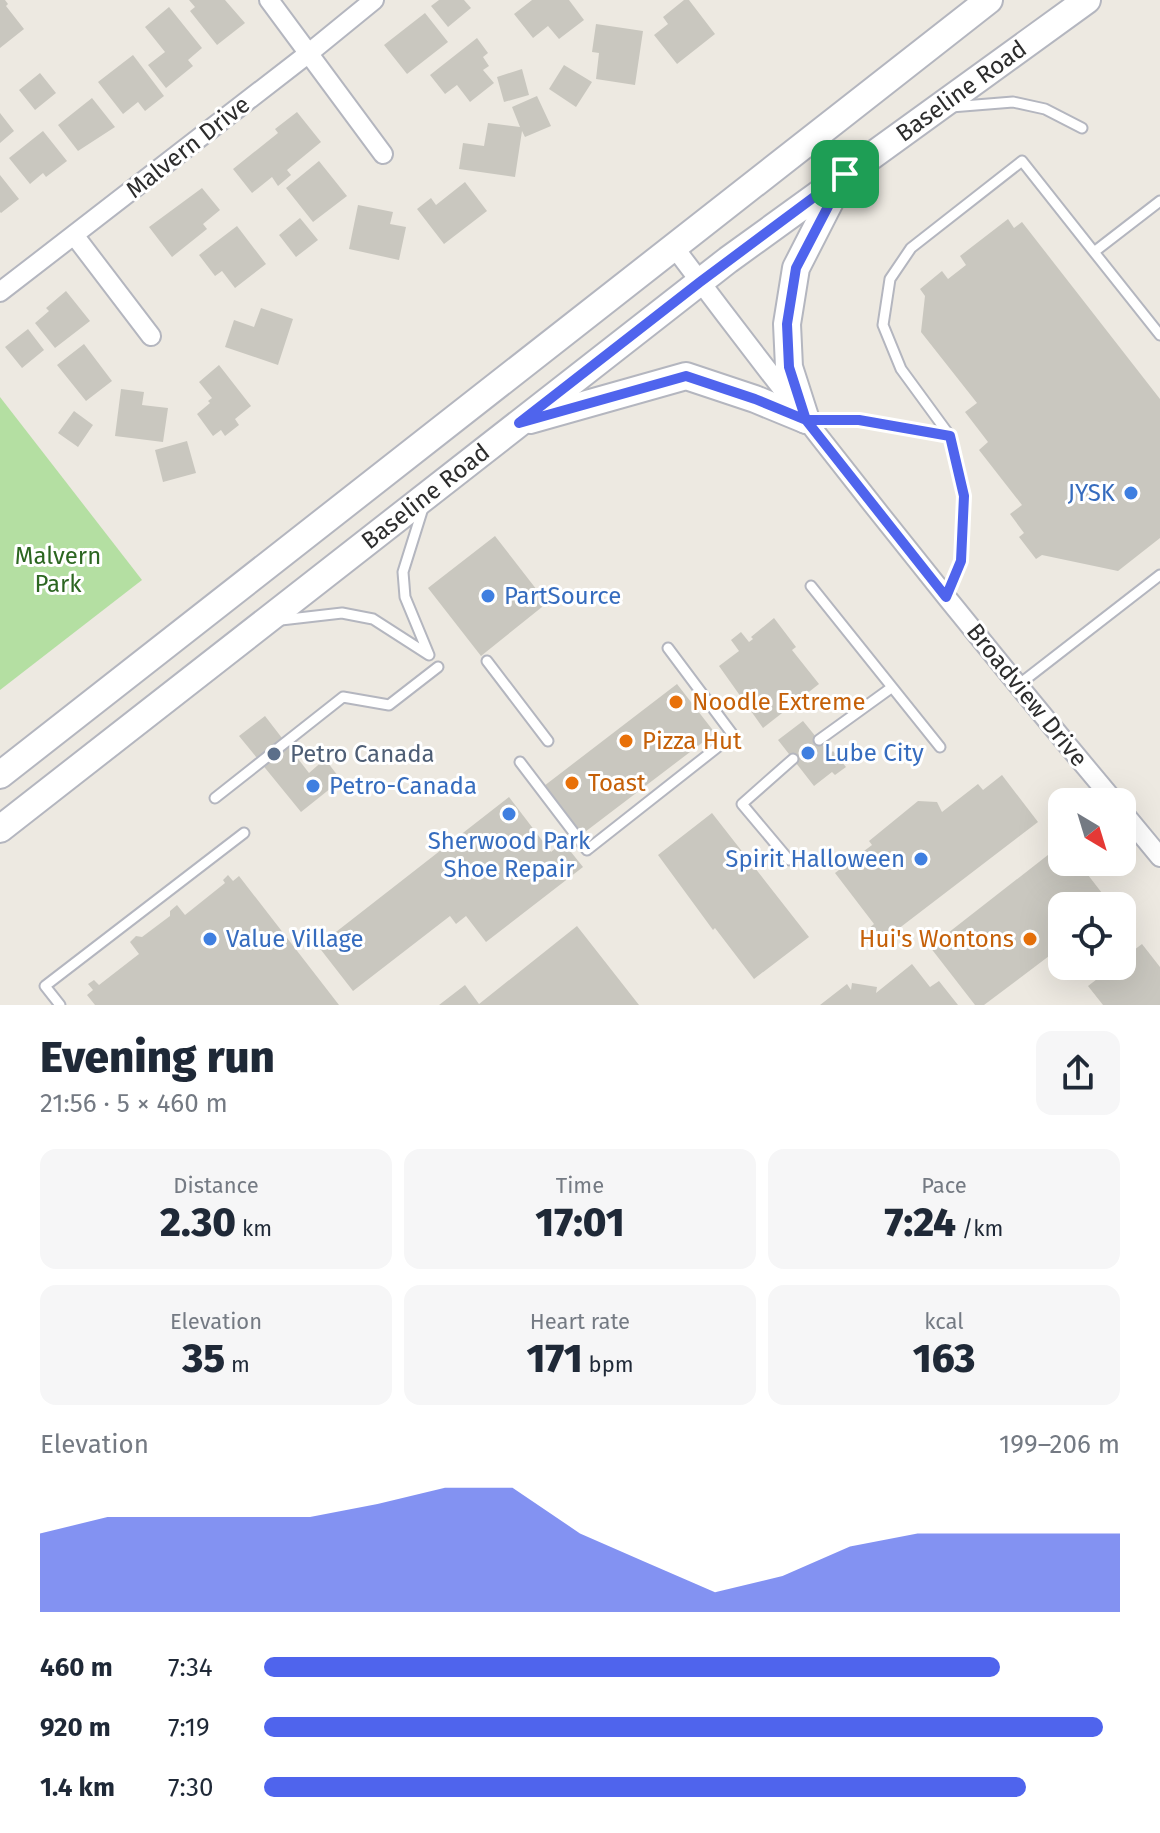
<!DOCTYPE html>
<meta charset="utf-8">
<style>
:root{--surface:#fff;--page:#f6f6f7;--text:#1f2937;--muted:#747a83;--accent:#4f64ed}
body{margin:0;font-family:"Fira Sans",sans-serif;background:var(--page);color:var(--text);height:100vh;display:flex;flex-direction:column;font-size:30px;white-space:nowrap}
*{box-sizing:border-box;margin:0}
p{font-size:26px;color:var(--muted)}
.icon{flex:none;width:44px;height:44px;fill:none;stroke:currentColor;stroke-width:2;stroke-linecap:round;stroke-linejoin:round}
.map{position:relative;height:1005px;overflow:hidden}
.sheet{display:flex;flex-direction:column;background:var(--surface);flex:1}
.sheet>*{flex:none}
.needle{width:52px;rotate:142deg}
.buttons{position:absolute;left:1048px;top:788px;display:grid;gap:16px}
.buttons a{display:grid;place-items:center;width:88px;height:88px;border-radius:16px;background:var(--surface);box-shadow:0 8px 32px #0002;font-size:40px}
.pin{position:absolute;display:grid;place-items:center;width:68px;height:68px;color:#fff;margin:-34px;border-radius:16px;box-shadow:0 4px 12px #0006}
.round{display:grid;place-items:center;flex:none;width:84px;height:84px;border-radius:16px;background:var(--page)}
.overview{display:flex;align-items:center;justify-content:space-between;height:136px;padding:0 40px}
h1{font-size:44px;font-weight:800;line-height:60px}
.figures{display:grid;grid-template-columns:repeat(3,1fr);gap:12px;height:136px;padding:8px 40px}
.figures div{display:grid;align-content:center;border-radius:16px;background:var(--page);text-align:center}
.figures b{font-size:40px;font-weight:800}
.figures small{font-size:22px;font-weight:400}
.figures p{font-size:22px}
.chart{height:224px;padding:16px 40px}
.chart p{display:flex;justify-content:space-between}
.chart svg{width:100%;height:144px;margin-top:8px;fill:var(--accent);opacity:.7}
ul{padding:0 40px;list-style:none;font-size:26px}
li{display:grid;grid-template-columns:128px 96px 1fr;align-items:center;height:60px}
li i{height:20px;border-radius:10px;background:var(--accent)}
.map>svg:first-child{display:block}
</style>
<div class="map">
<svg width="1160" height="1005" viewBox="0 0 1160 1005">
<rect width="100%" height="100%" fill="#ede9e1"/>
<path fill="#b4dfa2" d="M0,397L142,580L0,690Z"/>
<path fill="#c9c7bf" d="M0,0H5L8,4L6,6L24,29L0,48Z
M189,0H225L245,23L217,45L190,11L195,7Z
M439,0H464L471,8L448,27L431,6Z
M532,0H569L584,20L559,39L548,26L533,38L514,14Z
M684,0H689L715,34L677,64L654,35L668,24L663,17Z
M169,7L202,48L188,60L193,66L166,88L148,65L165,52L145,27Z
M425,13L448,42L407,74L384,45Z
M596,24L643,31L635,85L596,79L599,53L592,52Z
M477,38L488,53L483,57L489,66L483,70L494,83L470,102L457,85L445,94L430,75Z
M133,55L164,96L145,111L138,102L123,114L98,82Z
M564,65L592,82L576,107L549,89Z
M522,69L529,95L504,102L497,77Z
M40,73L56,93L35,110L19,90Z
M537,96L551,126L525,137L522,131L515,177L459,169L463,143L484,146L488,123L520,127L512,107Z
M92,98L115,127L78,151L58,125Z
M297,112L321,142L287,170L291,175L278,186L272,177L252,193L233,169L278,133L275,129Z
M0,113L14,131L0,143Z
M43,131L67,161L46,177L43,173L30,184L9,158Z
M319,161L347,196L313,222L286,188Z
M0,175L19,199L1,213L0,212Z
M465,182L487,211L444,244L417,209L431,198L436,205Z
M202,188L220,210L203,224L207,229L172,257L149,227Z
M358,205L393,212L390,224L406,227L399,260L349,249Z
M300,218L318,240L296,257L279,235Z
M1008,219L1014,228L1022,222L1160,399V538L1118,571L1042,555L1036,559L1019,537L1024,533L1010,514L1022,505L979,450L988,442L965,412L977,403L921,332L925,296L920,289L942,271L948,279L966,265L960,256Z
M237,226L266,264L235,288L222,271L215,276L199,255Z
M66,291L90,321L55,348L35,323L49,311L46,308Z
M261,308L293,319L278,365L225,347L234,320L254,327Z
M28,329L44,350L22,368L5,347Z
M84,344L112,381L86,401L57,365Z
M219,365L251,406L235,419L239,425L225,436L221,430L213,436L197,414L210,403L208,401L212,398L199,382Z
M121,389L144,392L142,405L168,408L163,442L115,436Z
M74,411L93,425L78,447L58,433Z
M187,441L196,473L163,482L155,450Z
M495,536L547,603L481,656L428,588Z
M774,618L796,647L792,650L819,684L763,728L719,666L739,651L731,640L741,632L749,642L753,639L751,637Z
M677,684L715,733L581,835L544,786Z
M265,716L309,773L325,759L341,780L301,812L239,736Z
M803,721L830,754L833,751L846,767L835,775L832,772L814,786L778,740Z
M1002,775L1038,822L872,949L861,935L874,924L835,873L872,845L869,841L918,801L937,802L942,812L978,784L983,790Z
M509,797L551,852L563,842L583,867L486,942L466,916L456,924L450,916L353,991L318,946Z
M712,813L809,937L754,979L715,928L713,930L658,855Z
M1062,844V862H1078L1112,906H1062V944L1056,949L1057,950L984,1005H975L930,947Z
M228,875L233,881L239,876L339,1005H95L87,995L93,990L88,984L94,980L99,985L139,954L130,942L136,936L142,937L170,916V911L177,905L185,915L225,883L223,880Z
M577,926L639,1005H439L465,985L479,1004Z
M1142,944L1160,967V1005H1103L1088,986L1114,966H1122V959Z
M912,964L930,987L939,981L958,1005H820L847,984L851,990L852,983L877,987L876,993Z"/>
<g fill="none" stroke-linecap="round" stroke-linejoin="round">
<defs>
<path id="service" d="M951,107L1013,102L1045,109L1082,128
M1160,201L1094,252L1160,335
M807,420H859L950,436
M811,586L940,747
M947,596L961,561L964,496L950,436L901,369L883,325L890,279L911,248L1022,161L1094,252
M281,620L342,613L373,619L429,655L405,597L403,572L423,508
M487,661L548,741
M1017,686L1160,575
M819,740L891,688
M520,762L587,850L733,735L668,648
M215,798L343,697L389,705L438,667
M789,860L742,804L793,759
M60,1005L45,986L244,833"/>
<path id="minor" d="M269,0L383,154
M74,235L151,336
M674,247C816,436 963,621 1115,802
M0,292L309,53L374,0
M1122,811L1160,857"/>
<g id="secondary">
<path d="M530,420L686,376L755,399L806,420"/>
<path d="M806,420L789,367L787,324L796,268L842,178"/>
<path d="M0,775L989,0"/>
<path id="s1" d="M0,829L728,260L1087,0"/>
</g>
</defs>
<use href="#service" stroke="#b4b6bf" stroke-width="13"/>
<use href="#minor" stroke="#b4b6bf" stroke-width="22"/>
<use href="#secondary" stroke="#b4b6bf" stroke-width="30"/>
<use href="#service" stroke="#fff" stroke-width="9"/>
<use href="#minor" stroke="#fff" stroke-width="18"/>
<use href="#secondary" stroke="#fff" stroke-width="26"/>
</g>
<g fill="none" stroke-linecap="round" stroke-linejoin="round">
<defs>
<path id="route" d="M845,174L700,282L519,423L686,376L755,399L806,420L946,597L961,561L964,496L950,436L859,420H806L789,367L787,324L796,268L845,174"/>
</defs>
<use href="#route" stroke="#fff" stroke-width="16"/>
<use href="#route" stroke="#4f64ed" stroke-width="10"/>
</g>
<g fill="#3f7fe0" stroke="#fff" stroke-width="3">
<circle cx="1131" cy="493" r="8"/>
<circle cx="488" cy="596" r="8"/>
<circle cx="808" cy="753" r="8"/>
<circle cx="313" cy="786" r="8"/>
<circle cx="509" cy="814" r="8"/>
<circle cx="921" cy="859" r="8"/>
<circle cx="210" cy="939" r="8"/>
</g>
<g fill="#e8710a" stroke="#fff" stroke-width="3">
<circle cx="676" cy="702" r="8"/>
<circle cx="626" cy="741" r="8"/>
<circle cx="572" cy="783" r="8"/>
<circle cx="1030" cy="939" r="8"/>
</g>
<circle fill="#5c6f8a" stroke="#fff" stroke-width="3" cx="274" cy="754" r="8"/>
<g text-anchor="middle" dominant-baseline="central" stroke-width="6" stroke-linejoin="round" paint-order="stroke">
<g font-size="24" fill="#2d2d2d" stroke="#fff">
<text stroke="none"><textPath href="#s1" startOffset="1212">Baseline Road</textPath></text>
<text transform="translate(188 147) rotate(-38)">Malvern Drive</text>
<text stroke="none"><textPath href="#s1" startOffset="540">Baseline Road</textPath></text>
<text transform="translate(1027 695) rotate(51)">Broadview Drive</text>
</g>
<g font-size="24" fill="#366cbe" stroke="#fff" text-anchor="start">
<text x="1115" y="493" text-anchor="end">JYSK</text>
<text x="504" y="596">PartSource</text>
<text x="824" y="753">Lube City</text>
<text x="329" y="786">Petro-Canada</text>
<text x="509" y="841" text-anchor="middle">Sherwood Park<tspan x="509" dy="28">Shoe Repair</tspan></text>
<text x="905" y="859" text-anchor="end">Spirit Halloween</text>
<text x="226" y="939">Value Village</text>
</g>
<g font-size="24" fill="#2c6621" stroke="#fff">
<text x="58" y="556">Malvern<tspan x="58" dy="28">Park</tspan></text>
</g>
<g font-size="24" fill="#c56008" stroke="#fff" text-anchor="start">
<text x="692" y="702">Noodle Extreme</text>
<text x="642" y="741">Pizza Hut</text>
<text x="588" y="783">Toast</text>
<text x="1014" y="939" text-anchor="end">Hui's Wontons</text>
</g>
<g font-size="24" fill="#4e5e75" stroke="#fff" text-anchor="start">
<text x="290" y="754">Petro Canada</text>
</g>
</g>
</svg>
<div class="buttons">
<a><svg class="needle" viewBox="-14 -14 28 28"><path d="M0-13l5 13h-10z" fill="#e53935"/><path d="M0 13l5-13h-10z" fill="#747a83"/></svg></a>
<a><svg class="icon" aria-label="locate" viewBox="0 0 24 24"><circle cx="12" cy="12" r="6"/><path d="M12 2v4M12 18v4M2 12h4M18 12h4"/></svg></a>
</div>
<div class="pin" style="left:845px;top:174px;background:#1e9e55"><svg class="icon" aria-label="arrive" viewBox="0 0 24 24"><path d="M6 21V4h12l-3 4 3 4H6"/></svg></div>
</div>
<section class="sheet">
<div class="overview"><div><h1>Evening run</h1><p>21:56 · 5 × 460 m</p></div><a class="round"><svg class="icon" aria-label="share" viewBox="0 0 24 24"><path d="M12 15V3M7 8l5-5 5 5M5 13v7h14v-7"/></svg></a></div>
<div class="figures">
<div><p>Distance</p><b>2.30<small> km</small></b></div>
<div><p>Time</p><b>17:01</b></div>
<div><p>Pace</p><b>7:24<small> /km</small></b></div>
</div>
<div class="figures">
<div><p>Elevation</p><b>35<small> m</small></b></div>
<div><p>Heart rate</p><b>171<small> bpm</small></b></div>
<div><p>kcal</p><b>163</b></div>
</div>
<div class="chart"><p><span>Elevation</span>199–206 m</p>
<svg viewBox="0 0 160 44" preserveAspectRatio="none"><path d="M0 44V20L10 15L20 15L30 15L40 15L50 11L60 6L70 6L80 20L90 29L100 38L110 33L120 24L130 20L140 20L150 20L160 20V44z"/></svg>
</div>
<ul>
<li><b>460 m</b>7:34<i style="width:86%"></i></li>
<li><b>920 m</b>7:19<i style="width:98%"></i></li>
<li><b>1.4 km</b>7:30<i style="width:89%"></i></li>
</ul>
</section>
